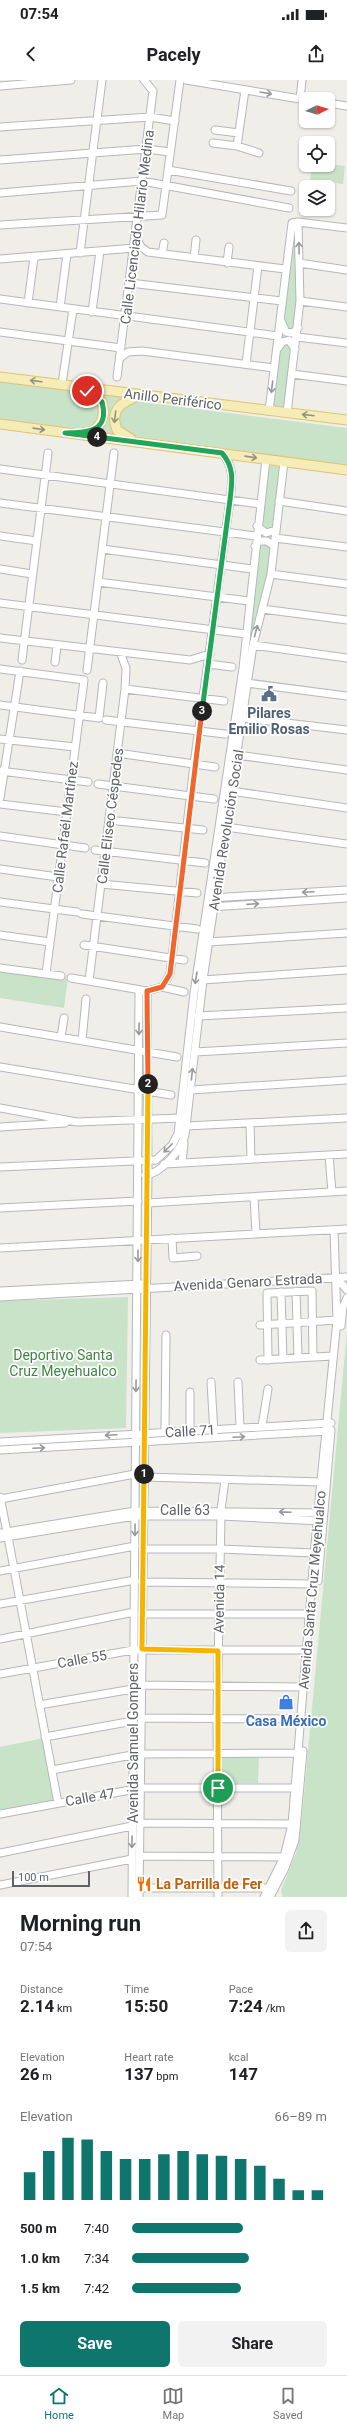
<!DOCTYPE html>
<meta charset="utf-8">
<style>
:root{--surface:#fff;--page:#f2f2f2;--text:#202124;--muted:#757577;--line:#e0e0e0;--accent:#0f766e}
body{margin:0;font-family:Roboto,sans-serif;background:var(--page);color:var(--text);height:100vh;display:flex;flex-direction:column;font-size:15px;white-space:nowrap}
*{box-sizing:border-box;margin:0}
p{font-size:13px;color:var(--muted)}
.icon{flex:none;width:22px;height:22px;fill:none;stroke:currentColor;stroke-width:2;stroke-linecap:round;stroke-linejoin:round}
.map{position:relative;height:1817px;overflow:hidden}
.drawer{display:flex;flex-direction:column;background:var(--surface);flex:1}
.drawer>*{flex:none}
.needle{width:26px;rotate:85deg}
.buttons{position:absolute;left:299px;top:12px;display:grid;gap:8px}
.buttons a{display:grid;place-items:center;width:36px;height:36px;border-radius:6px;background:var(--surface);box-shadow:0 1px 3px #0004;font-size:20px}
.scale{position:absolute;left:12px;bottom:10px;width:78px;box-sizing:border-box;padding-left:4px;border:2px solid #5f6266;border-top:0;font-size:11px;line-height:14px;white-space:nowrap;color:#5f6266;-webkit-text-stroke:3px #fff;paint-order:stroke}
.pin{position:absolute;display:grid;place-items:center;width:34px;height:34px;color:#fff;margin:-17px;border:2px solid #fff;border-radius:50%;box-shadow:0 1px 4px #0007}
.km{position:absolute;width:20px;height:20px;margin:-10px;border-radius:50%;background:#222;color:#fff;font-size:11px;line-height:20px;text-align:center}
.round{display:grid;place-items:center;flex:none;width:42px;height:42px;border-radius:6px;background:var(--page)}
.head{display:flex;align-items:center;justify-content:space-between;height:68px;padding:0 20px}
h1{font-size:22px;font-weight:700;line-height:30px}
.figures{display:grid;grid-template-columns:repeat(3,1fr);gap:6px;height:68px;padding:4px 20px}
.figures div{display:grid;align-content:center}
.figures b{font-size:17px;font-weight:700}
.figures small{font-size:11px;font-weight:400}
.figures p{font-size:11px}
.chart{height:112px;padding:8px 20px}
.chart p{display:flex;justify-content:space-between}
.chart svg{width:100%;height:72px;margin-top:4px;stroke:var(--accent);stroke-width:6}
.cta{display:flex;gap:8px;margin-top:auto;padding:8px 20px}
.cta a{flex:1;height:46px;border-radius:6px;background:var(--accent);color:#fff;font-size:16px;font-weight:700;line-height:46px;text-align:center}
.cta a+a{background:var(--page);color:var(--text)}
ul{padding:0 20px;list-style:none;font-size:13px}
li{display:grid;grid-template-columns:64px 48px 1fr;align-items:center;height:30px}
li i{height:10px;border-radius:5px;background:var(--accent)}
.status{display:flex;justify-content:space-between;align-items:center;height:28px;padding:0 20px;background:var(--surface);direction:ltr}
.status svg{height:11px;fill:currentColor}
header{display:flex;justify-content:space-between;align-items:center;height:52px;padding:0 20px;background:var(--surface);font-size:18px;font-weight:700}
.tabs{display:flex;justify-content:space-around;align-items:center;height:56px;border-top:1px solid var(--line);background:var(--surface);font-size:11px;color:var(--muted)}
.tabs a{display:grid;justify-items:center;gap:2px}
.tabs .active{color:var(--accent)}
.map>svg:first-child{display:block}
</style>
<div class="status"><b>07:54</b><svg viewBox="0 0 49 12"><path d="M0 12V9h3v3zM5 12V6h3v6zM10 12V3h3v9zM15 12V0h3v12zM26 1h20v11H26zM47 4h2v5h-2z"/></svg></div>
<header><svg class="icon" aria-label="back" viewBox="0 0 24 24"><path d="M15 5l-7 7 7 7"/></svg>Pacely<svg class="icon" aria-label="share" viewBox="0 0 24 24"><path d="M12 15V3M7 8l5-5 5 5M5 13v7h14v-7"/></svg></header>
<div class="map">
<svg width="347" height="1817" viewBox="0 0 347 1817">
<rect width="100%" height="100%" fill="#efeee8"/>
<path fill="#c8e3c8" d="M328,84L345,86L343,104L310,100L312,85Z
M293,150L301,184L289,329L273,328Z
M0,301C31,305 75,303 101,324L102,336L89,350L0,341Z
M96,313L130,317L113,336L125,358L91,354C111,342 113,329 96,313Z
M134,321L347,348V385L133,356L122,348C116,335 123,328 134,321Z
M267,385L283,387L271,493L248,577Z
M0,888L68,898L64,928L0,918Z
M128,1217L126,1348L0,1353V1221Z
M347,1251V1817H283L281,1811L296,1773L302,1736Z
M44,1658L56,1721L0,1732V1667Z
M259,1675L258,1703H221V1676Z"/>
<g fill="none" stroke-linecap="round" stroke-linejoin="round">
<defs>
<path id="minor" d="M186,0L306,20
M0,6L71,0
M245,10L237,66L259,73
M300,19L302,0
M328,23L347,26
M0,47L150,37L175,41
M215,50L239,53
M213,63L237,66
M0,80L146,69L170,72
M168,90L291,111
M0,113L142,101L289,128
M0,145L162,135L180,0
M136,157L141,167L148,172L285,189
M80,173L102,0
M162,174L164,163
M194,178L196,160
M0,179L134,168
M227,183L229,167
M299,183L347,190
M130,203L282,221
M0,219L278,256
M300,221L347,227
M28,223L34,177
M60,227L67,174
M92,232L100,171
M281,241L286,252L293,253L298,248
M0,252L121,268
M297,257L347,263
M278,268L282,262L289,260L295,269
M120,278L128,272L142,271L274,288
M246,284L258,186
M292,294L347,301
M117,297L153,11L144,0
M62,304L73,229
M269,331L292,143L298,142L347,148
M287,333L300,221L298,142
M0,389L260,424
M279,421L347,431
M0,423L256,456
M257,446L266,453L276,450
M0,456L37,461
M275,458L347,467
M255,466L259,461H267L274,466
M102,469L252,489
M0,489L32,494
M271,494L347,504
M98,502L249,521
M0,523L246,554
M262,529L347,540
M0,558L190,580L210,574
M253,565L347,578
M22,580L48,373
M55,582L57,566
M208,584L232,587
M0,589L84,600L46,894
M87,590L114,373
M247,603L347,616
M125,609L224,621
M0,625L99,638L103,603
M243,638L347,650
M106,640L225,654
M0,659L75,667
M117,673L215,687
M237,675L347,690
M0,691L88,702
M98,704L214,719
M231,711L347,728
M0,718L20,591
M0,724L67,732
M109,740L203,750
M226,747L347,764
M0,756L85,768
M95,770L205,783
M0,789L58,797
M101,804L197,813
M211,818L347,810
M0,822L77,832
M211,827L347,818
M82,834L197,849
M0,855L50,862
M208,862L347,853
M84,865L184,880
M0,888L61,896
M71,898L147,911L162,907L184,912
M203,900L347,890
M89,901L125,609L126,588L120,572
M162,907L170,894L172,878L194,684L230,420C232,402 235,388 222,373
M198,936L347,928
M0,947L177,977
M61,957L64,938
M82,960L86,919
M195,972L347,963
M0,987L171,1015
M191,1010L347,1000
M0,1028L77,1042L181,1038
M250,1044L251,1079
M187,1046L347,1038
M0,1047L65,1043
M329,1075L332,1112
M182,1083L184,1063
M164,1084L347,1074
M0,1087L156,1080L172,1065L178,1054L194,913L243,588L266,379
M145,1095C161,1094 181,1070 185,1055L203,900L253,565L271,494L284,382
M254,1117L256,1154
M147,1123L347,1111
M0,1128L138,1121
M172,1158L173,1178L197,1176
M0,1168L347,1149
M336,1197L347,1210
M0,1211L142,1204
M296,1211L298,1278
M281,1212L283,1279
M0,1217L347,1197
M260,1245L337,1240
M341,1246L343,1227L347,1218
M260,1280L333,1276
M268,1280L267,1213L312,1211L313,1277
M211,1302L214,1353
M238,1302L240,1348
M190,1312V1351
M262,1346L268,1309
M165,1352L166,1255
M0,1362L331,1343
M0,1370L329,1351
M144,1397L321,1402
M0,1417L7,1452
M0,1419L135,1394
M221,1430L225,1400
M0,1453L135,1431L322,1433
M8,1457L58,1723
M0,1458L135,1436H221L322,1441
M143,1469H220L314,1473
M0,1491L135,1466
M318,1501L331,1350
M142,1502L314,1504
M0,1524L135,1500
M142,1534H311
M0,1559L134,1532
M0,1594L133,1570H308
M142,1605L304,1607
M39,1625L133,1609
M141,1638L301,1639
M45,1657L133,1641
M141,1674L298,1673
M52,1690L132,1675
M0,1734L141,1708H299
M140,1743L292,1744
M0,1773L132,1746
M140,1776L284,1777
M0,1805L132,1779
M140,1808H268
M132,1817L139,910
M139,1817L148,1094L147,911
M218,1817L217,1638L221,1436
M264,1817L284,1777L292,1744L317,1441L337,1240L334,1150
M270,1817L285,1788L295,1760L303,1671"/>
<path id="major" d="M0,297L347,340
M0,344L347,390
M82,353C100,353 106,337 102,322L85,310
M131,359L117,350C109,329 122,322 140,315"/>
</defs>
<use href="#minor" stroke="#b5b7bb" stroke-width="9"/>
<use href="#major" stroke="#e1c270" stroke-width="11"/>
<use href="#minor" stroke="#fff" stroke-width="7"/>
<use href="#major" stroke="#f5ecb7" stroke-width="9"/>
</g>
<defs><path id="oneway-shaft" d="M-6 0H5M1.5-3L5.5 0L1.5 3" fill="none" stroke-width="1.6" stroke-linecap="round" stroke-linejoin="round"/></defs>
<g stroke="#97999c">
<use href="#oneway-shaft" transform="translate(266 13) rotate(10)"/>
<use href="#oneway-shaft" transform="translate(299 168) rotate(-91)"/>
<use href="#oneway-shaft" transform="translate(272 307) rotate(97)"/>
<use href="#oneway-shaft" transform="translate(256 551) rotate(-75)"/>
<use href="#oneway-shaft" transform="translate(308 812) rotate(177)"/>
<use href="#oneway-shaft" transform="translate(253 824) rotate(-4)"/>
<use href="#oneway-shaft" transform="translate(196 898) rotate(99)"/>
<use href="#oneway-shaft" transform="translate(139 949) rotate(91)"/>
<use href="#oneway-shaft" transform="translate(192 994) rotate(-84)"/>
<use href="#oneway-shaft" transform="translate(168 1068) rotate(135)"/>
<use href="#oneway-shaft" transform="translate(138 1176) rotate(90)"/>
<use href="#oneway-shaft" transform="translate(136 1306) rotate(91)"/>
<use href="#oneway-shaft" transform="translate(111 1355) rotate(177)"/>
<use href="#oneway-shaft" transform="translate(239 1357) rotate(-3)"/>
<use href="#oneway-shaft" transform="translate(39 1368) rotate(-3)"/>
<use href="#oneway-shaft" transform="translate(285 1432) rotate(-178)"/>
<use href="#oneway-shaft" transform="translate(135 1450) rotate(91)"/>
<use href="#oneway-shaft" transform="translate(132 1762) rotate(91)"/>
</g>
<g stroke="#949282">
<use href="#oneway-shaft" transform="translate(36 301) rotate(-173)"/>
<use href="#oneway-shaft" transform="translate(308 335) rotate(-173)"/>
<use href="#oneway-shaft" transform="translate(115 337) rotate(97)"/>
<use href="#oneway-shaft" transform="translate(39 349) rotate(8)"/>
<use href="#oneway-shaft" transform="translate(251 377) rotate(8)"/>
</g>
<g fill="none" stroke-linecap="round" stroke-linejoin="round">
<defs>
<path id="split-1" d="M144,1394L142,1569L218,1571V1708"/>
<path id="split-2" d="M144,1394L148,1004"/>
<path id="split-3" d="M148,1004L147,911L162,907L170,894L202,631"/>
<path id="split-4" d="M97,357L222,373C235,388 232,402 230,420L202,631"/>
<path id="split-5" d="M87,311L102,322C110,352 87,353 65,353L97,357"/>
</defs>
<use href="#split-1" stroke="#fff" stroke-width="8"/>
<use href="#split-2" stroke="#fff" stroke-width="8"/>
<use href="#split-3" stroke="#fff" stroke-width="8"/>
<use href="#split-4" stroke="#fff" stroke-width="8"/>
<use href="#split-5" stroke="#fff" stroke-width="8"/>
<use href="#split-1" stroke="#f5b400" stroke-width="5"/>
<use href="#split-2" stroke="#f5b400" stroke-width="5"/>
<use href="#split-3" stroke="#f0652b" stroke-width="5"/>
<use href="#split-4" stroke="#22a559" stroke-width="5"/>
<use href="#split-5" stroke="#22a559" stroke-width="5"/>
</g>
<defs>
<symbol id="civic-bare" viewBox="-9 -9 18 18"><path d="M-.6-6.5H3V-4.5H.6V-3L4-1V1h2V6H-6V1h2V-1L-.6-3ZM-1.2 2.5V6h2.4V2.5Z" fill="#5c6f8a" stroke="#fff" stroke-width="2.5" paint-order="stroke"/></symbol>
<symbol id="shop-bare" viewBox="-9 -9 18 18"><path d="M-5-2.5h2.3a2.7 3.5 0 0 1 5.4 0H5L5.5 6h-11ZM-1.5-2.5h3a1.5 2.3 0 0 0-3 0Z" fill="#3f7fe0" stroke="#fff" stroke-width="2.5" paint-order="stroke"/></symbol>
<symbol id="restaurant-bare" viewBox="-9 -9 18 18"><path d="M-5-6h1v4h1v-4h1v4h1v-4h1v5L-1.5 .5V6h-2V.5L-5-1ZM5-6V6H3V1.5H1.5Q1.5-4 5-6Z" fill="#e8710a" stroke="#fff" stroke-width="2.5" paint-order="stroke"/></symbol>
</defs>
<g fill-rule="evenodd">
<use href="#civic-bare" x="258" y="603" width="22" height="22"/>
<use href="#shop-bare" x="275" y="1611" width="22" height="22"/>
<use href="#restaurant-bare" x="133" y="1793" width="22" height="22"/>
</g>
<g text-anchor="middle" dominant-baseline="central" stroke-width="3.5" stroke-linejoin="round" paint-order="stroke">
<g font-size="14" fill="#5f6266" stroke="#fff">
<text transform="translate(137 147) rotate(-83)">Calle Licenciado Hilario Medina</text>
<text transform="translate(173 319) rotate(7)">Anillo Periférico</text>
<text transform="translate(110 736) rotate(-83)">Calle Eliseo Céspedes</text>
<text transform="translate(65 747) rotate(-83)">Calle Rafaél Martínez</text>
<text transform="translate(226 750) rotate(-81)">Avenida Revolución Social</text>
<text transform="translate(248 1202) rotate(-3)">Avenida Genaro Estrada</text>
<text transform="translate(190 1351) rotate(-3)">Calle 71</text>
<text x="185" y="1430">Calle 63</text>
<text transform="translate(312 1510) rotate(-85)">Avenida Santa Cruz Meyehualco</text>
<text transform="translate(219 1519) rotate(-89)">Avenida 14</text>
<text transform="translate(82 1579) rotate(-10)">Calle 55</text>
<text transform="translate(133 1663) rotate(-90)">Avenida Samuel Gompers</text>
<text transform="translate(90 1717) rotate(-10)">Calle 47</text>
</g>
<g font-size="14" font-weight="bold" fill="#4e5e75" stroke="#fff">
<text x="269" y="633">Pilares<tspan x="269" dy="16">Emilio Rosas</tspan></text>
</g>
<g font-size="14" fill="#418345" stroke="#fff">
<text x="63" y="1275">Deportivo Santa<tspan x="63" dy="16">Cruz Meyehualco</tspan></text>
</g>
<g font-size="14" font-weight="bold" fill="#366cbe" stroke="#fff">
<text x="286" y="1641">Casa México</text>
</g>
<g font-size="14" font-weight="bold" fill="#c56008" stroke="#fff" text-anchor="start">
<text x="156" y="1804">La Parrilla de Fer</text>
</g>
</g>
</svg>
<div class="buttons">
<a><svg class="needle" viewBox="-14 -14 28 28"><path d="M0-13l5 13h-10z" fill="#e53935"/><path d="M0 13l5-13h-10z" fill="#757577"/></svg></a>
<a><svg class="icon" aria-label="locate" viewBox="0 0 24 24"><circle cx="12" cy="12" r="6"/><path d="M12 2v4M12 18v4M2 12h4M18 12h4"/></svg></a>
<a><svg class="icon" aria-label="layers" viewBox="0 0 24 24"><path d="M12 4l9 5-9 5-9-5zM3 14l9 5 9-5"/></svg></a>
</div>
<div class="scale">100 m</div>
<div class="pin" style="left:218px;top:1708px;background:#1e9e55"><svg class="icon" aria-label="arrive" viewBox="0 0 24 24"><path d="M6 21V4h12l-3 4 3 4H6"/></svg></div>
<div class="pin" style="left:87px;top:311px;background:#d93025"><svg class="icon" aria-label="check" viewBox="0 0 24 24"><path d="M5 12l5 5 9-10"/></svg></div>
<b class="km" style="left:144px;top:1394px">1</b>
<b class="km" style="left:148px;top:1004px">2</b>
<b class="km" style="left:202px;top:631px">3</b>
<b class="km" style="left:97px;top:357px">4</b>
</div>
<section class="drawer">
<div class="head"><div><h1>Morning run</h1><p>07:54</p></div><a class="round"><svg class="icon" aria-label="share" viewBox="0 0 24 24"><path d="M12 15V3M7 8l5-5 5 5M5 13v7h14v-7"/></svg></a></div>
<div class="figures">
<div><p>Distance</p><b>2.14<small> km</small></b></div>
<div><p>Time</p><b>15:50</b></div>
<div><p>Pace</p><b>7:24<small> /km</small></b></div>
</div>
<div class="figures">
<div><p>Elevation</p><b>26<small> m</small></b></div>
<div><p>Heart rate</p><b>137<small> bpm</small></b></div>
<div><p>kcal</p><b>147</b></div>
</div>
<div class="chart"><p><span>Elevation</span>66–89 m</p>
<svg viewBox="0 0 160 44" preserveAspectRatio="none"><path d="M5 44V27M15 44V14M25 44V6M35 44V7M45 44V14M55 44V19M65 44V19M75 44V16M85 44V14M95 44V16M105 44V17M115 44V19M125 44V23M135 44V31M145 44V38M155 44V38"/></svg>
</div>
<ul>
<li><b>500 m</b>7:40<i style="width:57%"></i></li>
<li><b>1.0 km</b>7:34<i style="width:60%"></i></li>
<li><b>1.5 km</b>7:42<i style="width:56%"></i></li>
</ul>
<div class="cta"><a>Save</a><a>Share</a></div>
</section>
<nav class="tabs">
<a class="active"><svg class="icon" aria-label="home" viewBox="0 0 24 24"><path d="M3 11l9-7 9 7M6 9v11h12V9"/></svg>Home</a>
<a><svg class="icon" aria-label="map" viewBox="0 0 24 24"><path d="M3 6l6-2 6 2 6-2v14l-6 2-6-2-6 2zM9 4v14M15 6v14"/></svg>Map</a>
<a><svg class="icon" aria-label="saved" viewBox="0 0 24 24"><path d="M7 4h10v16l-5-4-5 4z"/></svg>Saved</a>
</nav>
